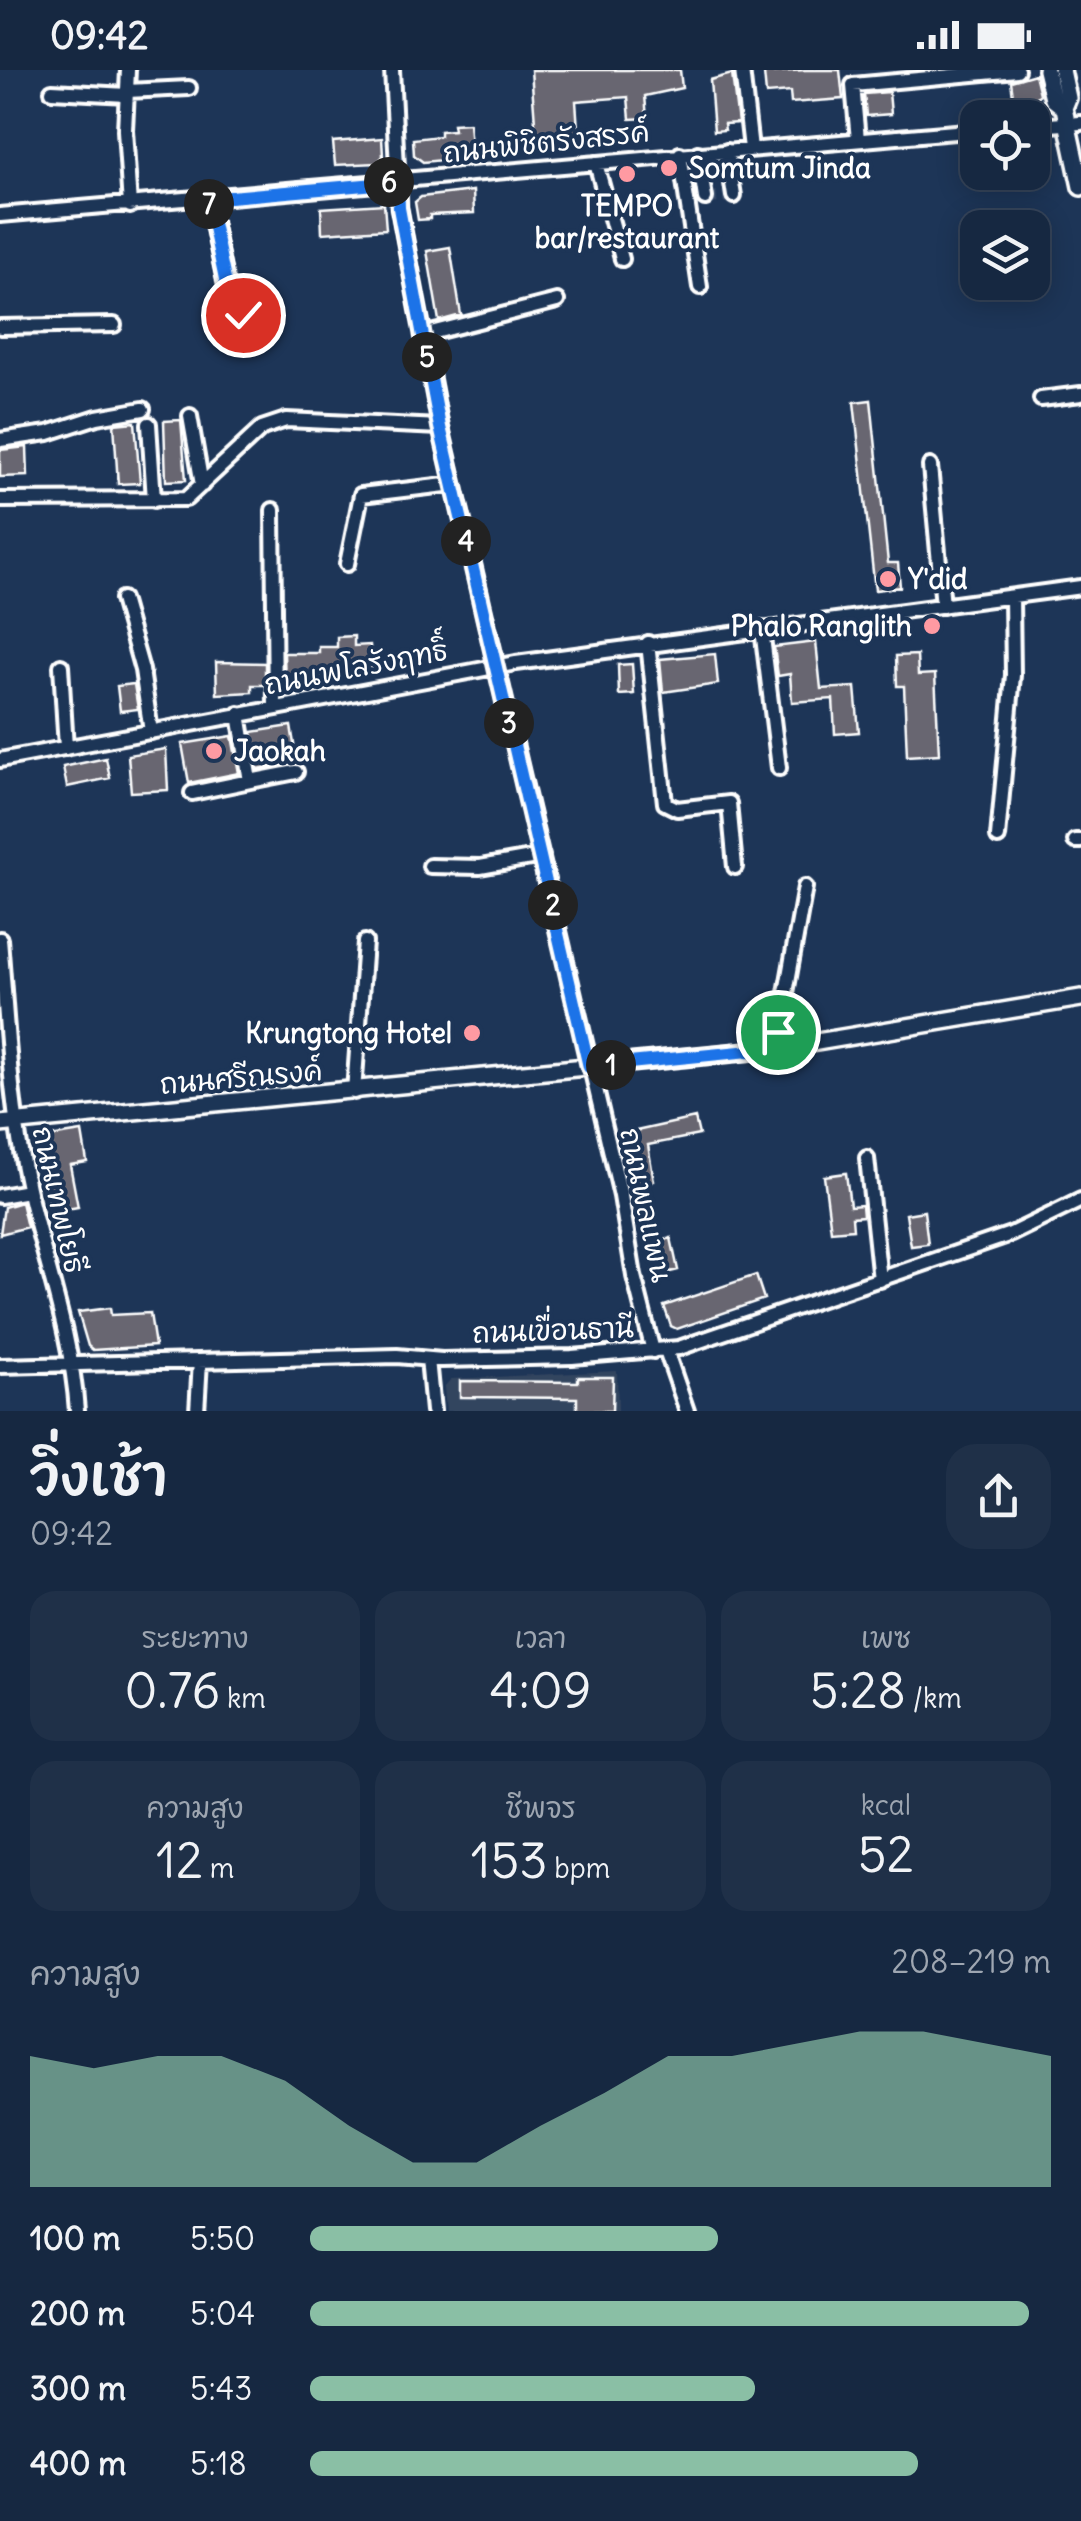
<!DOCTYPE html>
<html lang="th">
<meta charset="utf-8">
<style>
:root{--surface:#162841;--page:#1f3048;--text:#f1f3f6;--muted:#9ea6b1;--line:#35445a;--accent:#8abfa5}
body{margin:0;font-family:Delius,"Playpen Sans Thai",sans-serif;background:var(--page);color:var(--text);height:100vh;display:flex;flex-direction:column;font-size:38px;white-space:nowrap}
*{box-sizing:border-box;margin:0}
p{font-size:32px;color:var(--muted)}
.icon{flex:none;width:55px;height:55px;fill:none;stroke:currentColor;stroke-width:2;stroke-linecap:round;stroke-linejoin:round}
.map{position:relative;height:1341px;overflow:hidden}
.sheet{display:flex;flex-direction:column;background:var(--surface);flex:1}
.sheet>*{flex:none}
.buttons{position:absolute;left:960px;top:30px;display:grid;gap:20px}
.buttons a{display:grid;place-items:center;width:90px;height:90px;border-radius:20px;background:var(--surface);box-shadow:0 5px 25px #0003,0 0 0 2px var(--line);font-size:50px}
.pin{position:absolute;display:grid;place-items:center;width:85px;height:85px;color:#fff;margin:-42px;border:5px solid #fff;border-radius:50%;box-shadow:0 2px 10px #0007}
.km{position:absolute;width:50px;height:50px;margin:-25px;border-radius:50%;background:#222;color:#fff;font-size:28px;line-height:50px;text-align:center}
.round{display:grid;place-items:center;flex:none;width:105px;height:105px;border-radius:30px;background:var(--page)}
.overview{display:flex;align-items:center;justify-content:space-between;height:170px;padding:0 30px}
h1{font-size:55px;font-weight:600;line-height:75px}
.stats{display:grid;grid-template-columns:repeat(3,1fr);gap:15px;height:170px;padding:10px 30px}
.stats div{display:grid;align-content:center;border-radius:25px;background:var(--page);text-align:center}
.stats b{font-size:50px;font-weight:600}
.stats small{font-size:28px;font-weight:400}
.stats p{font-size:28px}
.chart{height:280px;padding:20px 30px}
.chart p{display:flex;justify-content:space-between}
.chart svg{width:100%;height:180px;margin-top:10px;fill:var(--accent);opacity:.7}
ul{padding:0 30px;list-style:none;font-size:32px}
li{display:grid;grid-template-columns:160px 120px 1fr;align-items:center;height:75px}
li i{height:25px;border-radius:12px;background:var(--accent)}
.status{display:flex;justify-content:space-between;align-items:center;height:70px;padding:0 50px;background:var(--surface);direction:ltr}
.status svg{height:28px;fill:currentColor}
.map>svg:first-child{display:block}
</style>
<div class="status"><b>09:42</b><svg viewBox="0 0 49 12"><path d="M0 12V9h3v3zM5 12V6h3v6zM10 12V3h3v9zM15 12V0h3v12zM26 1h20v11H26zM47 4h2v5h-2z"/></svg></div>
<div class="map">
<svg width="1081" height="1341" viewBox="0 0 1081 1341">
<rect width="100%" height="100%" fill="#1d3557"/>
<filter id="ink" filterUnits="userSpaceOnUse"><feTurbulence type="fractalNoise" baseFrequency=".01" numOctaves="2"/><feDisplacementMap in="SourceGraphic" scale="20" xChannelSelector="R" yChannelSelector="G"/><feConvolveMatrix kernelMatrix="1 2 1 2 8 2 1 2 1" color-interpolation-filters="sRGB"/></filter>
<g filter="url(#ink)">
<path fill="#33445f" d="M617,1301L618,1341H446L444,1317L451,1309Z"/>
<path fill="#676671" stroke="#fff" stroke-width="2.5" d="M531,0H680L682,18L645,26L647,48L630,49L628,27L576,31L579,74L537,79Z
M805,0H840L843,29L791,33L790,22L766,24L764,3Z
M732,4L738,53L724,54L725,60L714,61L710,10Z
M1035,4L1040,24L1033,31L1014,33L1011,11Z
M889,22L891,44L866,46L864,24Z
M469,53L472,87L423,92L414,85L413,69L440,66V61L454,60L453,54Z
M382,68L383,86L377,93L335,95L333,72Z
M473,121L474,143L430,145V149L418,150L415,132L421,127Z
M384,134L386,159L322,163L321,138Z
M450,177L461,245L439,251L427,181Z
M871,330L888,493H898L900,517L875,520L854,332Z
M181,350L186,410L166,411L164,351Z
M135,352L140,413L118,414L114,354Z
M27,377L28,406L0,407V380Z
M354,566V576L370,575L372,600L333,601V609L285,617L284,583H319V577H337V567Z
M816,572L821,619L855,617L859,662L835,664L833,629L792,632L790,604L778,606L774,577Z
M715,584L718,614L663,622L660,589Z
M917,585L918,605L935,604L939,684L907,686L904,616H897L896,586Z
M216,592L265,593V615H252V622L217,624Z
M632,594L634,624L619,625L618,595Z
M134,614L138,639L120,641L117,616Z
M291,656L297,692L258,699L252,662Z
M232,666L239,703L189,713L182,674Z
M166,679L168,720L131,722L128,685Z
M106,688L110,708L67,717L63,697Z
M695,1048L699,1065L648,1075L654,1111L637,1118L627,1063Z
M82,1062L87,1092L70,1095L78,1137L50,1142L37,1069Z
M846,1103L850,1136L862,1135L863,1146L852,1147L853,1159L831,1161L824,1106Z
M21,1132L27,1157L0,1164L4,1137Z
M924,1141L928,1174L911,1176L906,1144Z
M671,1168L678,1200L658,1205L650,1175Z
M756,1205L764,1229L677,1259L671,1256L664,1236Z
M110,1238L111,1245L150,1243L155,1276L93,1280L88,1276L78,1242Z
M578,1307H613L612,1341H577V1328L460,1327V1311L578,1312Z"/>
<g fill="none" stroke-linecap="round" stroke-linejoin="round">
<path stroke="#344968" stroke-width="12" stroke-dasharray="12 6" stroke-linecap="butt" d="M705,128L734,126"/>
<defs>
<path id="minor" d="M128,0L125,60L130,136
M392,0L399,137L441,357L621,1126L634,1206L653,1281
M742,0L751,79
M52,21L127,25
M127,21L189,18
M1032,56L1081,53
M858,70L853,15L1017,0
M727,81L734,126
M698,83L705,128
M680,84L700,217
M596,93L622,189
M208,129L228,224L243,245
M0,145L978,60
M0,257L114,255
M423,265L557,231
M1041,329L1081,324
M190,346L202,415
M149,354L154,430
M0,370L48,363L97,347L143,339
M930,396L943,536
M0,430L186,429L262,358L286,350L441,357
M273,440L275,637
M347,494L361,425L454,414
M122,529L142,600L151,662
M762,559L779,698
M648,573L665,733L677,739L729,733L735,797
M61,596L66,678
M239,644L250,711L296,702
M0,690L516,593L1081,517
M192,723L250,711
M998,767L1013,605L1012,527
M1075,771H1081
M430,796L480,797L542,786
M0,869C7,952 10,1037 28,1118C45,1193 72,1265 77,1341
M781,978L779,962L805,817
M354,1022L365,872
M867,1088L880,1210
M0,1126L28,1121
M666,1280L687,1341
M428,1289L433,1341
M0,1296L397,1286L442,1290L572,1287L679,1278L1011,1164L1081,1130
M197,1341L200,1291"/>
<path id="major" d="M1046,0L1053,29L1064,38
M1062,0L1068,28L1064,38L1081,117
M0,1054L781,978L1081,928"/>
</defs>
<use href="#minor" stroke="#fff" stroke-width="20"/>
<use href="#major" stroke="#fff" stroke-width="22"/>
<use href="#minor" stroke="#1d3557" stroke-width="12"/>
<use href="#major" stroke="#1d3557" stroke-width="15"/>
</g>
</g>
<g fill="none" stroke-linecap="round" stroke-linejoin="round" filter="url(#ink)">
<defs>
<path id="route" d="M243,245L228,224L208,129L398,112L399,138L440,357L589,997L781,978L778,962"/>
</defs>
<use href="#route" stroke="#fff" stroke-width="20"/>
<use href="#route" stroke="#1a73e8" stroke-width="12"/>
</g>
<g fill="#ff9aa2" stroke="#1d3557" stroke-width="4">
<circle cx="669" cy="98" r="10"/>
<circle cx="627" cy="104" r="10"/>
<circle cx="888" cy="509" r="10"/>
<circle cx="932" cy="556" r="10"/>
<circle cx="214" cy="681" r="10"/>
<circle cx="472" cy="963" r="10"/>
</g>
<g text-anchor="middle" dominant-baseline="central" stroke-width="8" stroke-linejoin="round" paint-order="stroke">
<g font-size="28" fill="#fff" stroke="#1d3557">
<text transform="translate(546 72) rotate(-6)">ถนนพิชิตรังสรรค์</text>
<text transform="translate(356 597) rotate(-11)">ถนนพโลรังฤทธิ์</text>
<text transform="translate(241 1007) rotate(-5)">ถนนศรีณรงค์</text>
<text transform="translate(59 1130) rotate(77)">ถนนเทพโยธี</text>
<text transform="translate(646 1135) rotate(78)">ถนนพลแพน</text>
<text transform="translate(553 1260) rotate(-2)">ถนนเขื่อนธานี</text>
</g>
<g font-size="28" font-weight="bold" fill="#fff" stroke="#1d3557" text-anchor="start">
<text x="689" y="98">Somtum Jinda</text>
<text x="627" y="136" text-anchor="middle">TEMPO<tspan x="627" dy="32">bar/restaurant</tspan></text>
<text x="908" y="509">Y'did</text>
<text x="912" y="556" text-anchor="end">Phalo Ranglith</text>
<text x="234" y="681">Jaokah</text>
<text x="452" y="963" text-anchor="end">Krungtong Hotel</text>
</g>
</g>
</svg>
<div class="buttons">
<a><svg class="icon" aria-label="locate" viewBox="0 0 24 24"><circle cx="12" cy="12" r="6"/><path d="M12 2v4M12 18v4M2 12h4M18 12h4"/></svg></a>
<a><svg class="icon" aria-label="layers" viewBox="0 0 24 24"><path d="M12 4l9 5-9 5-9-5zM3 14l9 5 9-5"/></svg></a>
</div>
<div class="pin" style="left:778px;top:962px;background:#1e9e55"><svg class="icon" aria-label="arrive" viewBox="0 0 24 24"><path d="M6 21V4h12l-3 4 3 4H6"/></svg></div>
<div class="pin" style="left:243px;top:245px;background:#d93025"><svg class="icon" aria-label="check" viewBox="0 0 24 24"><path d="M5 12l5 5 9-10"/></svg></div>
<b class="km" style="left:611px;top:995px">1</b>
<b class="km" style="left:553px;top:835px">2</b>
<b class="km" style="left:509px;top:653px">3</b>
<b class="km" style="left:466px;top:471px">4</b>
<b class="km" style="left:427px;top:287px">5</b>
<b class="km" style="left:389px;top:112px">6</b>
<b class="km" style="left:209px;top:134px">7</b>
</div>
<section class="sheet">
<div class="overview"><div><h1>วิ่งเช้า</h1><p>09:42</p></div><a class="round"><svg class="icon" aria-label="share" viewBox="0 0 24 24"><path d="M12 15V3M7 8l5-5 5 5M5 13v7h14v-7"/></svg></a></div>
<div class="stats">
<div><p>ระยะทาง</p><b>0.76<small> km</small></b></div>
<div><p>เวลา</p><b>4:09</b></div>
<div><p>เพซ</p><b>5:28<small> /km</small></b></div>
</div>
<div class="stats">
<div><p>ความสูง</p><b>12<small> m</small></b></div>
<div><p>ชีพจร</p><b>153<small> bpm</small></b></div>
<div><p>kcal</p><b>52</b></div>
</div>
<div class="chart"><p><span>ความสูง</span>208–219 m</p>
<svg viewBox="0 0 160 44" preserveAspectRatio="none"><path d="M0 44V12L10 15L20 12L30 12L40 18L50 29L60 38L70 38L80 29L90 21L100 12L110 12L120 9L130 6L140 6L150 9L160 12V44z"/></svg>
</div>
<ul>
<li><b>100 m</b>5:50<i style="width:55%"></i></li>
<li><b>200 m</b>5:04<i style="width:97%"></i></li>
<li><b>300 m</b>5:43<i style="width:60%"></i></li>
<li><b>400 m</b>5:18<i style="width:82%"></i></li>
</ul>
</section>
